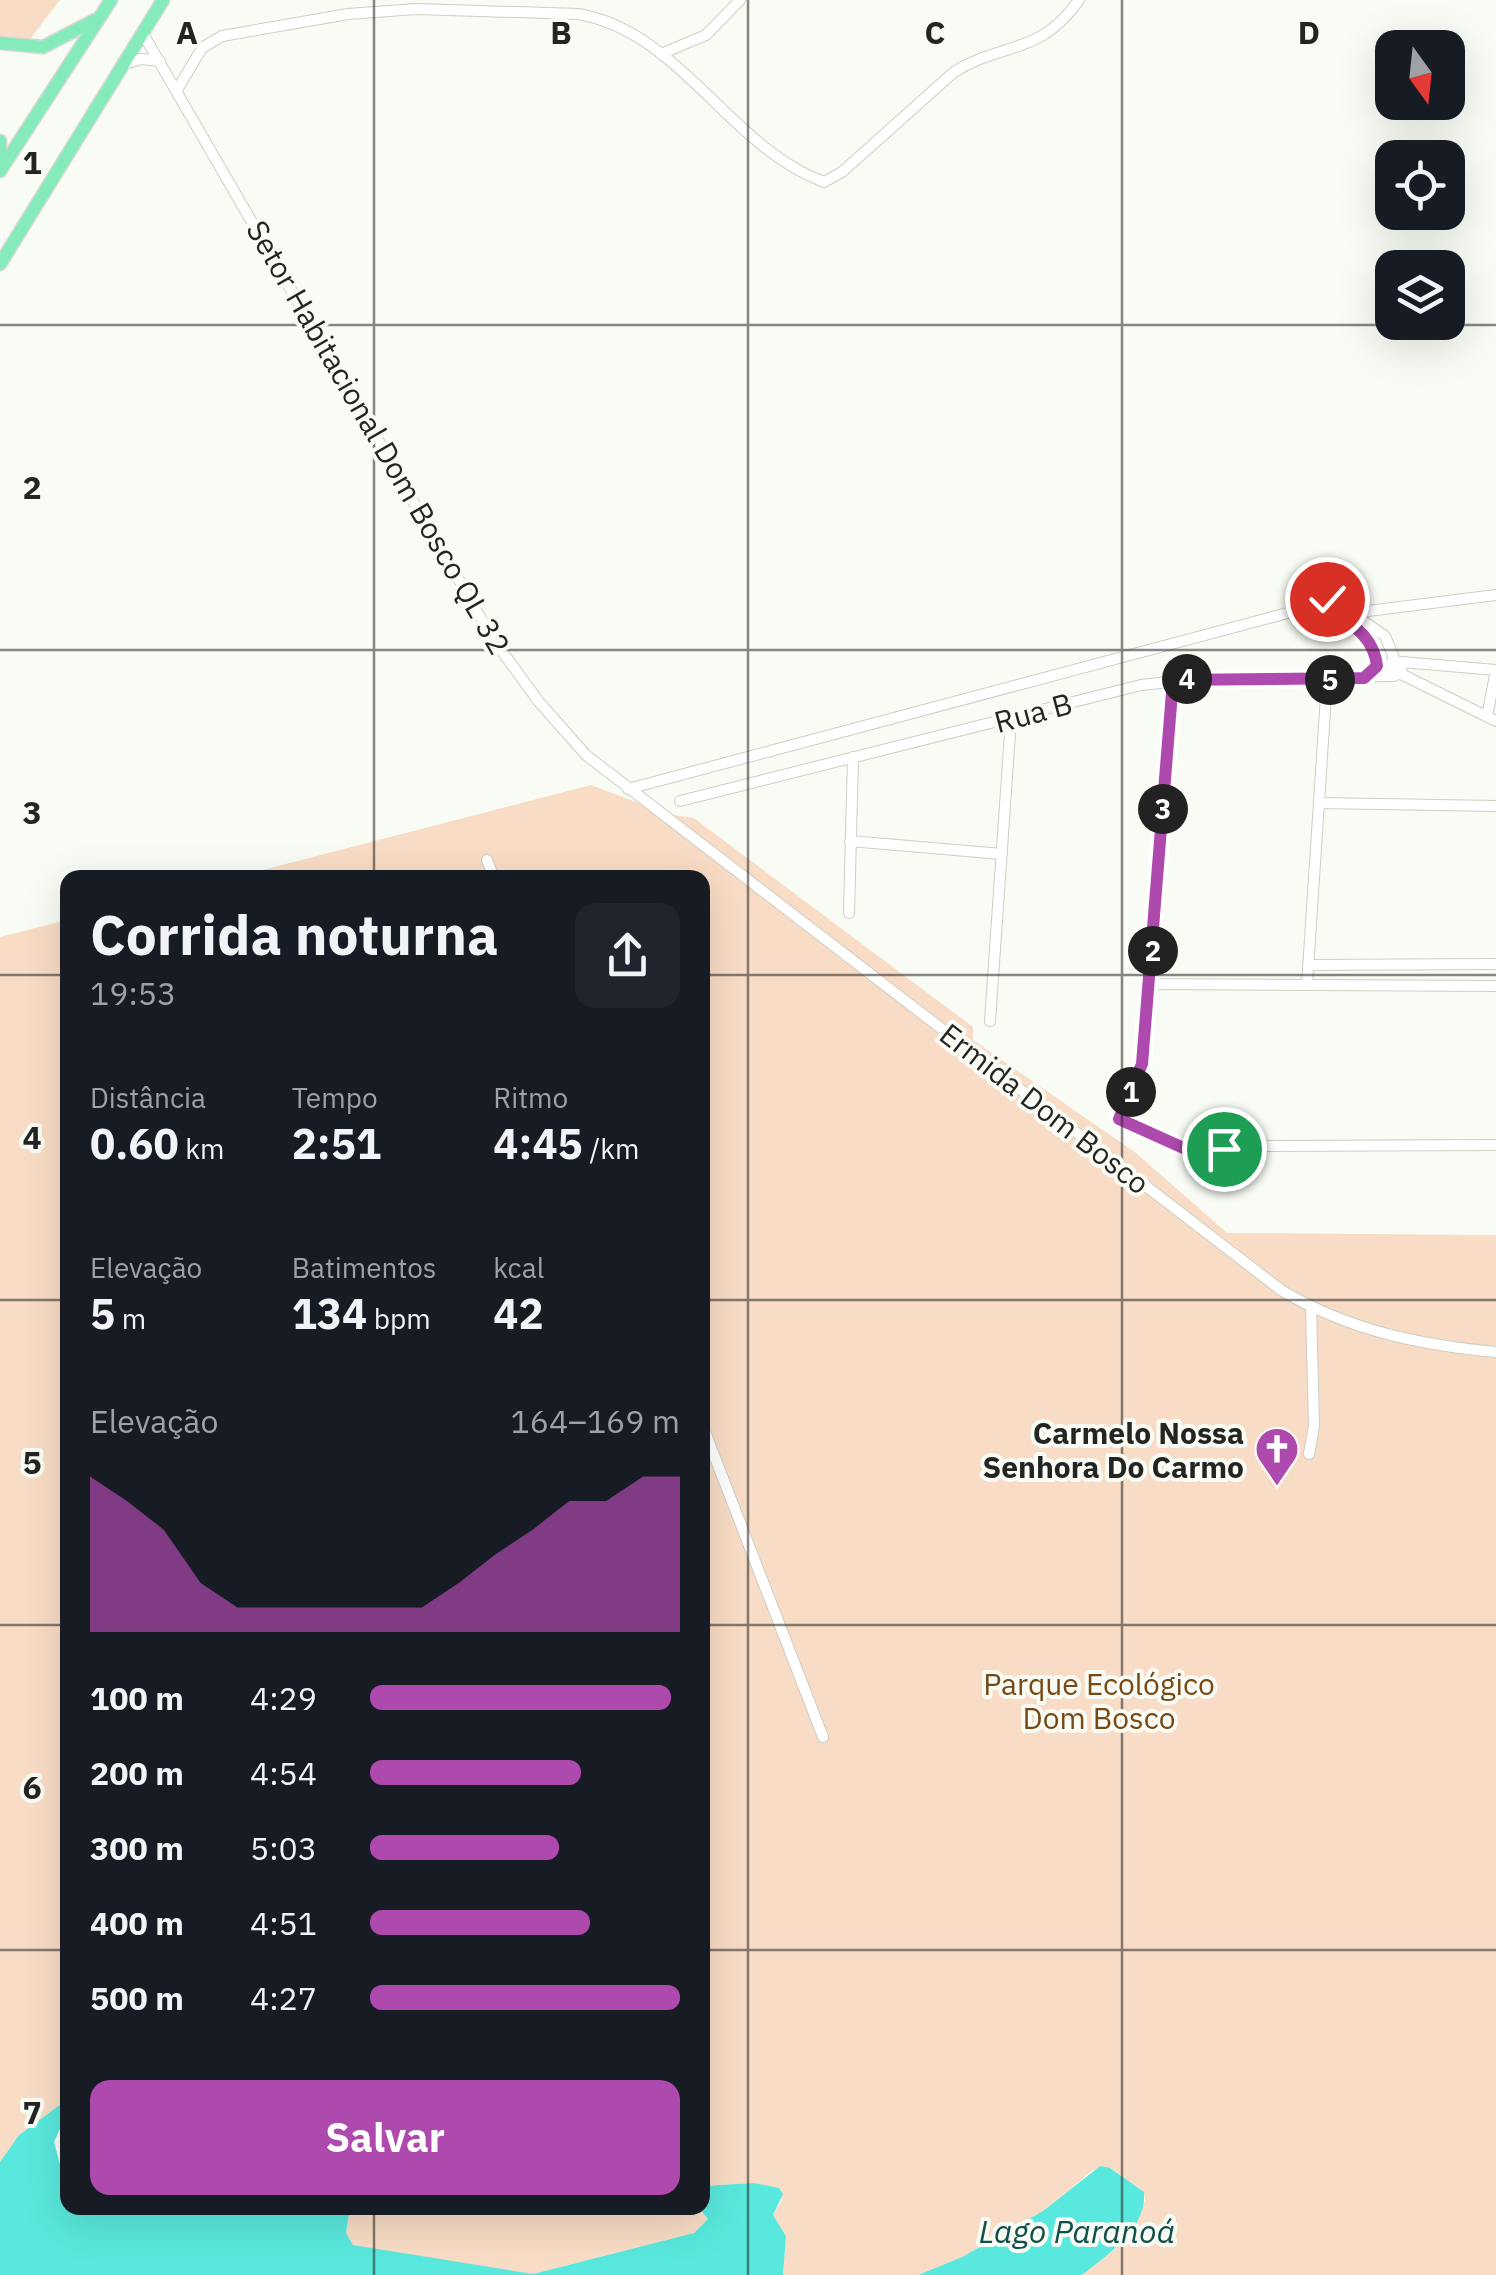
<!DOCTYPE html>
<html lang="pt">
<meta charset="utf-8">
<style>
:root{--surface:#171b24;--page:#20242c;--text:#f1f3f6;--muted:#9ea1a6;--accent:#ae49ad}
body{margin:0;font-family:"IBM Plex Sans",sans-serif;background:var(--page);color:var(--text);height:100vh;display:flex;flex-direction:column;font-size:38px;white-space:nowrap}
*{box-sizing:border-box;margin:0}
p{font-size:32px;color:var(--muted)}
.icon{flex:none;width:55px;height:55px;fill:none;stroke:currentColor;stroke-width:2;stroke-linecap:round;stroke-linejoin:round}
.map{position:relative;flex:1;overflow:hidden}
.panel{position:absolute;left:60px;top:870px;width:650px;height:1345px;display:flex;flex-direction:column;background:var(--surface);border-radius:20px;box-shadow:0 10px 40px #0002}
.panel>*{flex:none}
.needle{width:65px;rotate:165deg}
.buttons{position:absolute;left:1375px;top:30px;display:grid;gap:20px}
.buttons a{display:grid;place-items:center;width:90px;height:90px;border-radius:20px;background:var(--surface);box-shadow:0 10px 40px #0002;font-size:50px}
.pin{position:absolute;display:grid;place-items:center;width:85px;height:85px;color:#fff;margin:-42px;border:5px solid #fff;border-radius:50%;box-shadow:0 2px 10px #0007}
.km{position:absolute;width:50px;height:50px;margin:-25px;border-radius:50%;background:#222;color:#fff;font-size:28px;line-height:50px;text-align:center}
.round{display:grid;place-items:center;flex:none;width:105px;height:105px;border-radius:20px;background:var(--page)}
.overview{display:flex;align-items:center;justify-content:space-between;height:170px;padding:0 30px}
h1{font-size:55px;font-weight:700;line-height:75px}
.figures{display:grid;grid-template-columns:repeat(3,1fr);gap:15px;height:170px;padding:10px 30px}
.figures div{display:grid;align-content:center}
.figures b{font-size:42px;font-weight:700}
.figures small{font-size:28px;font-weight:400}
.figures p{font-size:28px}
.chart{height:280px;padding:20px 30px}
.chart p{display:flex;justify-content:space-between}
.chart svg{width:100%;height:180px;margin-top:10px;fill:var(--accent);opacity:.7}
.primary-button{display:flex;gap:20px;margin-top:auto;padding:20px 30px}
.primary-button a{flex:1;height:115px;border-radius:20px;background:var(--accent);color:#fff;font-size:40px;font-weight:700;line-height:115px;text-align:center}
ul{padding:0 30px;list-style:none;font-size:32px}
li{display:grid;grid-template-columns:160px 120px 1fr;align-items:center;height:75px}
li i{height:25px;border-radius:12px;background:var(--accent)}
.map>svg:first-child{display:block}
</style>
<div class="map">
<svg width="1496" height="2275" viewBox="0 0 1496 2275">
<rect width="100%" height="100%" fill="#f9fcf4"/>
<path fill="#f8dcc5" d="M0,0H60L24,47L0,43Z
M591,785L667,814L694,818L973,1027V1040L1136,1153L1227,1233L1496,1235V2275H1082L1115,2249L1145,2201L1144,2192L1110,2168L1093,2170L1043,2211L962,2257L918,2275H783L786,2236L773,2215L782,2200L779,2188L754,2183L703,2186L702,878H232Z
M67,920V2108L61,2104L19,2135L0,2162V937Z
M350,2208H699L708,2219L694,2233L533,2274H514L353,2245L346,2234Z"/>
<path fill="#59e8dd" d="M61,2104L67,2113L54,2142L61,2168L67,2172L68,2208H350L346,2233L353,2245L533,2274L694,2233L708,2219L699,2208H702L703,2186L754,2183L779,2188L783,2194L773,2215L786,2236L783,2275H0V2162L19,2135Z
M1100,2166L1110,2168L1144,2192C1147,2229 1107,2255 1082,2275H918L962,2257L1043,2211Z"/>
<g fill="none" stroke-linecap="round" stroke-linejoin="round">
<defs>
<path id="minor" d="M142,32L493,639L539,702L586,755L1281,1290C1348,1330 1419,1345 1496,1352
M661,54L706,35L740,0
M122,65L141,59L160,61
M177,90L202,48L222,36L348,14L416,9L578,14C680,31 729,147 824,182L842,172L954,72C1001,42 1040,56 1079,0
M1345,604L1336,615L1325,608L1331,596L1353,602
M1345,606L1368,611L1496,595
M1350,612L1385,636L1395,660
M1336,615L1363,633L1372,645L1377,666L1364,678
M1402,662L1496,670
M1401,674L1402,662H1391L1392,675L1401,674L1496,721
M1173,680L1142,1064L1120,1121L1174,1146L1199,1151L1248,1146L1496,1145
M1487,717L1496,670
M628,789L1325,603
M680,801L1141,685L1207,678L1394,676
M1320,803L1496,806
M850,841L1002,854
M487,860L494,878
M849,913L853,757
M1308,965L1496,964
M1150,984L1496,986
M1307,985L1327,680
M990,1021L1011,719
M702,1424L823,1737
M1309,1454L1314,1426L1311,1307"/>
<path id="major" d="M0,43L43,47L95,20
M0,141V168
M0,171L111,0
M0,264L163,0"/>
</defs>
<use href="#minor" stroke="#cccfc7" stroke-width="12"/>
<use href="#major" stroke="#d8d8d7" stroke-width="15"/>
<use href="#minor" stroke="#fff" stroke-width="10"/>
<use href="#major" stroke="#85ebbb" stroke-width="12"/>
</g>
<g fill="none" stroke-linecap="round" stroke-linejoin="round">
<defs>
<path id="route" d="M1224,1149L1188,1150L1119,1119L1142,1064L1173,680L1364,678L1377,666C1374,638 1353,622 1328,612L1327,599"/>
</defs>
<use href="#route" stroke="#fff" stroke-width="20"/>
<use href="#route" stroke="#ae49ad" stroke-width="12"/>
</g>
<path fill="none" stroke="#242523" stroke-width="2.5" stroke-opacity="0.55" d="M374,0V878M748,0V2275M1122,0V2275M0,325H1496M0,650H1496M0,975H68M702,975H1496M0,1300H68M702,1300H1496M0,1625H68M702,1625H1496M0,1950H68M702,1950H1496M374,2208V2275"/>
<defs>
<symbol id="church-pin" viewBox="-11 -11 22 30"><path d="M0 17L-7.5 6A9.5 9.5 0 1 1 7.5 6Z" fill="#ae49ad" stroke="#f9fcf4"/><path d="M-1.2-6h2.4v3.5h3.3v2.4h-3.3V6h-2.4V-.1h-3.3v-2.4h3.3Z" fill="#fff"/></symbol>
</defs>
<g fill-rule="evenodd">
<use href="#church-pin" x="1252" y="1424" width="50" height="68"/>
</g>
<g text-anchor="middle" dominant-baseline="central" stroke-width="8" stroke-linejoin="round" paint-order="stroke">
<g font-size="30" fill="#242523" stroke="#f9fcf4">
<text transform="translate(379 437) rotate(60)">Setor Habitacional Dom Bosco QL 32</text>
<text transform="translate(1033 712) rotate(-15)">Rua B</text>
<text transform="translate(1045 1108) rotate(38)">Ermida Dom Bosco</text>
</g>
<g font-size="30" font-weight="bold" fill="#242523" stroke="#f9fcf4" text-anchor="end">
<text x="1244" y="1432">Carmelo Nossa<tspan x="1244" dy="34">Senhora Do Carmo</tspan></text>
</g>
<g font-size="30" fill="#784815" stroke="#f9fcf4">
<text x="1099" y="1683">Parque Ecológico<tspan x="1099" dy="34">Dom Bosco</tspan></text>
</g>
<g font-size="32" font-style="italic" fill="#114f4b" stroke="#f9fcf4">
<text x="1077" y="2231">Lago Paranoá</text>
</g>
</g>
<g font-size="32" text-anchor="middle" font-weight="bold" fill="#242523" stroke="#f9fcf4" stroke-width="8" stroke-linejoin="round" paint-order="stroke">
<text x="187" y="44">A</text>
<text x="561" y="44">B</text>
<text x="935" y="44">C</text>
<text x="1309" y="44">D</text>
<text x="32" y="174">1</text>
<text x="32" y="499">2</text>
<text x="32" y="824">3</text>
<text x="32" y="1149">4</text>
<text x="32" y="1474">5</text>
<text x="32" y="1799">6</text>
<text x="32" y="2124">7</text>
</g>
</svg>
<div class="buttons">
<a><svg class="needle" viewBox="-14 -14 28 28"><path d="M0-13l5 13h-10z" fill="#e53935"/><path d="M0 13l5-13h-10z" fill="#9ea1a6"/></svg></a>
<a><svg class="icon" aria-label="locate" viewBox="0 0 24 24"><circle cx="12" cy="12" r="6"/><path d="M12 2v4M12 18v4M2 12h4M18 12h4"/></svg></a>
<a><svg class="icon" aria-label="layers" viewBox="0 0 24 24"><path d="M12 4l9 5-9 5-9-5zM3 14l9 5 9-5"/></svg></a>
</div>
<div class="pin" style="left:1224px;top:1149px;background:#1e9e55"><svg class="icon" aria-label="arrive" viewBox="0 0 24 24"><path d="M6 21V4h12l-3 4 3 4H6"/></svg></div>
<div class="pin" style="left:1327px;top:599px;background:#d93025"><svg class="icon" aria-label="check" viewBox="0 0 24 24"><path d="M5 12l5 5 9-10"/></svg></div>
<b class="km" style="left:1131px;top:1092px">1</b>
<b class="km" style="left:1153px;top:951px">2</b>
<b class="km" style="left:1163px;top:809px">3</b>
<b class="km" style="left:1187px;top:679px">4</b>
<b class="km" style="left:1330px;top:680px">5</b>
<section class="panel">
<div class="overview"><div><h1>Corrida noturna</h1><p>19:53</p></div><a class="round"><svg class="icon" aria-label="share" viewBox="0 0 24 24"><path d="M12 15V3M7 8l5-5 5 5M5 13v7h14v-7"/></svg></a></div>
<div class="figures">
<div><p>Distância</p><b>0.60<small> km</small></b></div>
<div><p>Tempo</p><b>2:51</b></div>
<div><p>Ritmo</p><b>4:45<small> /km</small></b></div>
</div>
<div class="figures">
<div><p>Elevação</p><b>5<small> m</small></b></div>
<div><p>Batimentos</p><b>134<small> bpm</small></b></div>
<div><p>kcal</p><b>42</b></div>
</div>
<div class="chart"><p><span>Elevação</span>164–169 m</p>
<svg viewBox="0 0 160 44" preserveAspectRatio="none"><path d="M0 44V6L10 12L20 19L30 32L40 38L50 38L60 38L70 38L80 38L90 38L100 32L110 25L120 19L130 12L140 12L150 6L160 6V44z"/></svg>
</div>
<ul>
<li><b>100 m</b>4:29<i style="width:97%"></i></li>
<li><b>200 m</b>4:54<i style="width:68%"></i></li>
<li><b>300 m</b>5:03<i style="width:61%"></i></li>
<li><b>400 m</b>4:51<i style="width:71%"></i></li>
<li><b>500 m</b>4:27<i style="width:100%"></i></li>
</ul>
<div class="primary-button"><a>Salvar</a></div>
</section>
</div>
